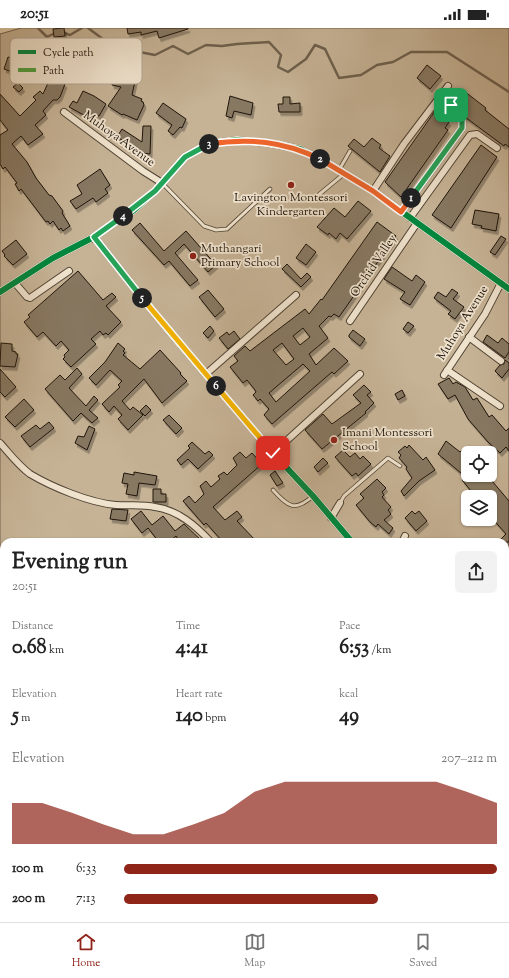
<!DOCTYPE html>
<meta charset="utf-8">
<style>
:root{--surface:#fff;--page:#f2f2f2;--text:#222;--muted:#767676;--line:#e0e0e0;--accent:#8f2418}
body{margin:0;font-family:"Sorts Mill Goudy",serif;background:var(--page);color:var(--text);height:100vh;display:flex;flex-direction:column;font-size:15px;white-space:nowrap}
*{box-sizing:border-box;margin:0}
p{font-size:13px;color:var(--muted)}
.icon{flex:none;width:22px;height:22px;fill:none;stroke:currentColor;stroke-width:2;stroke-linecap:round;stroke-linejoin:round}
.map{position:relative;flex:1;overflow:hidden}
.side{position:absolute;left:0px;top:510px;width:509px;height:384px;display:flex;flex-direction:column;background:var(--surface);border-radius:12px 12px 0 0;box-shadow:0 1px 3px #0004}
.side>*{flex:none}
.buttons{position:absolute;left:461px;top:418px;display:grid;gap:8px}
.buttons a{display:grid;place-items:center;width:36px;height:36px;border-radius:6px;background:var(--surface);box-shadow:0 1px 3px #0004;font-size:20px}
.pin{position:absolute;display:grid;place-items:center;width:34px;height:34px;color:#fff;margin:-17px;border-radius:8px;box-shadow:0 2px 6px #0006}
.km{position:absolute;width:20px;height:20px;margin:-10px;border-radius:50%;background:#222;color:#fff;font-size:11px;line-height:20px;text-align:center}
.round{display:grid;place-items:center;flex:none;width:42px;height:42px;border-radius:6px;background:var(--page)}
.headline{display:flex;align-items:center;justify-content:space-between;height:68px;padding:0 12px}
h1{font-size:22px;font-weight:700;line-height:30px}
.metrics{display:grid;grid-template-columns:repeat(3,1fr);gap:6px;height:68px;padding:4px 12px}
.metrics div{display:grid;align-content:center}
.metrics b{font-size:20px;font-weight:700}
.metrics small{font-size:11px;font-weight:400}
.metrics p{font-size:11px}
.chart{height:112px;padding:8px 12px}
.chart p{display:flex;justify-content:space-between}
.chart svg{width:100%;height:72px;margin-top:4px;fill:var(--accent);opacity:.7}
ul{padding:0 12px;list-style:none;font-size:13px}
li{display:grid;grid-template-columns:64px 48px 1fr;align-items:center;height:30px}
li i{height:10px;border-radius:5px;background:var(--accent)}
.status{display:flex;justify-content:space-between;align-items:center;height:28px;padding:0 20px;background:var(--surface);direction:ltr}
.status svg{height:11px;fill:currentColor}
.menu{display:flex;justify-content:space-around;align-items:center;height:56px;border-top:1px solid var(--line);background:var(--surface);font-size:11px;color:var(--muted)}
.menu a{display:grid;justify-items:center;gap:2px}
.menu .on{color:var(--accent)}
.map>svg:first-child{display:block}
</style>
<div class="status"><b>20:51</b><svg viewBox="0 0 49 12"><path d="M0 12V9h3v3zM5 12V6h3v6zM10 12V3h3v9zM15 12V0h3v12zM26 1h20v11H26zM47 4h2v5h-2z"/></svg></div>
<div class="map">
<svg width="509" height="894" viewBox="0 0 509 894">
<defs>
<filter id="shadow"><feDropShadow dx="2" dy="3.5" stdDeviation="0" flood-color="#0004"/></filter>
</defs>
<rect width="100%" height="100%" fill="#e8d4b3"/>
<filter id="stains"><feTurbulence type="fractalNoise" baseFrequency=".005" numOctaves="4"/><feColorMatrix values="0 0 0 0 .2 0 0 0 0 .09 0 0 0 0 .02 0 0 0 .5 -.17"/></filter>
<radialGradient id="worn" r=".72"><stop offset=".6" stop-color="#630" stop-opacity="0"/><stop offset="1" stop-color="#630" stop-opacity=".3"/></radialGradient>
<path fill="#c6b396" stroke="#726450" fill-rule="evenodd" d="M21,0H509V699L505,702V514H4V796L0,797V6ZM468,425H490V447H468ZM468,469H490V491H468Z
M509,733V894H0V829H4V890H505V734Z"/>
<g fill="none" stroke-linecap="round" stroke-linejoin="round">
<path stroke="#6e604d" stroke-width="2.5" d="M38,0L47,9L55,5
M88,0L111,17L124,21L155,27L173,18L188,26L206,17L222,18L237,16L269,14L281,27L278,39L288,44L306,31L315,17L325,21L339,50L361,47L377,37L393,34L411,24H447L509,64
M61,4L70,7L82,0"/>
</g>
<path fill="#877862" stroke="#1e140a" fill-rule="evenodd" filter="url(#shadow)" d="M64,0L65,8L54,9L53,1Z
M127,0H188V1L159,10L157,3L141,7V4L128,6Z
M8,29L18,31L15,45L4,41Z
M427,37L441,48L430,61L417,50Z
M114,40L126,42L127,45L137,44L132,67L142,71L141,73L143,74L144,77L137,92L123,86L122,87L108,78L121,59L112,57Z
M52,46L61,50L60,53L65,56L60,69L57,72H53L43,83L46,87L35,97L43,106L28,117L21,108L12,116L27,134L36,150L49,167L52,168L63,183L62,185L70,198L63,203L61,200L59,202L53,193L50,196L48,193L46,194L21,161L19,163L15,156L17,155L5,139L3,141L0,136V107L8,102L0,92V66L20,88L36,72L33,69L40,63L43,66Z
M18,55L23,60L19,64L13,59Z
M83,63L94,68L106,76L99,88L95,86L91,91L69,79L73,73L77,75Z
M464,63L486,80L485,82L509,101V119L505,116L504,118L465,89L455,75Z
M230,68L253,75L251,87L234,83L232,90L226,88Z
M283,69H290V76L300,75V84H279L278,76H283Z
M163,75L186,91L182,100L180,99L173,107L168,103L172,97L156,85Z
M435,83L449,94L445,100L448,102L401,169L385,154Z
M143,98H151L150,126L142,125L117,109L122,101L142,114Z
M372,110L381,117L379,120L390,128L380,144L348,118L354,111L364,119Z
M481,117L497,129L451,200L432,187Z
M100,141L110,157L105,161L108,165L96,174L93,170L76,181L70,173L82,166L77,157Z
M358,173L371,183L347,211L340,205L336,211L329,205L328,207L317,199L334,180L345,189Z
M475,182L499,186L496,203L481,200L482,198L472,196Z
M377,194L396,208L339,289L334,286L331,289L329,288L319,298L328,310L309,326L316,337L334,320L348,333L334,346L332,344L272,396L264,387L269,381L260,371L258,373L253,367L256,364L255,362L247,352L243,355L230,339L238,333L234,328L245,318L250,323L305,281L309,286L321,271L322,272ZM303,300L310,309L300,317L293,308ZM282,315L294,331L286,337L273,322ZM303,336L310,343L276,374L269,365Z
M140,195L164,223L186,203L216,237L208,244L184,216L175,225L198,252L190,258L169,233L164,237L132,202Z
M501,208L506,211L495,227L490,224Z
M16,212L27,226L13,237L4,228L5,227L2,223Z
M306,216L316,224L306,237L296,230Z
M287,236L301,251L307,245L311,249L301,259L282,241Z
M392,239L412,253L416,247L425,254L410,277L400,271L405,264L384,251Z
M78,243L103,272L112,265L116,269L106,278L121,294L108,307L106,305L103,307L100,303L91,311L96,316L71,339L63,331L65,329L64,327L69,322L61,313L56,318L43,304L37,309L24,294L30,289L28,287Z
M452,261L458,265L453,271L464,279L455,291L448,286L451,283L434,270L438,264L446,269Z
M208,262L224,281L215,289L199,269Z
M408,294L414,298L408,305L403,301Z
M210,298L214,303L208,310L203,305Z
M353,302L365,311L360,318L349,309V307Z
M234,303L240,311L228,321L219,310L227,304L229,307Z
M487,307L498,315L502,310L509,316V324L505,330L483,314Z
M1,315L12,316V323L16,324V326H18L15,339L0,338Z
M118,315L125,321L123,323L125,325L123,327L140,341L160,322L181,345L180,346L187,353L162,375L144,351L122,373L130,382L133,379L143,387L128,402L118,391L122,387L114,378L109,384L102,376L120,359L118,357L122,353L110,342L96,357L89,350L105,334Z
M505,332L509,335V341L502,350L495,343L500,337L504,336Z
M77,340L82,346L69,360L86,378L94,368L98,372L89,382L98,390L92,395L81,385L73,393L45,361L60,347L65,352Z
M0,341L16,359L5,369L0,364Z
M449,350L453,356L456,354L465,359L473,372L477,370L489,389L492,387L506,403L509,400V423L506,419L500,425L488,414L468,391L455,367L448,371L438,356Z
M364,357L371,364L367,367L374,375L365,384L366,385L322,421L305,402L323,386L332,396L361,375L353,367Z
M402,362L405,368L398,372L395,366Z
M24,371L34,382L15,399L5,389Z
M146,377L151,382L145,388L140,383Z
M169,387L182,400L176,406L163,392Z
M49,394L54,400L30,419L21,408L36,397L40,401Z
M89,398L95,401L87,422L75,415L78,408L84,409Z
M446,413L460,424L462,422L468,427V436L461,445L438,426Z
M192,414L205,426L209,423L213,427L198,441L188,431L181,437L177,432L190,420L188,418Z
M409,417L423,432L426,429L435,442L419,453L404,468L401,463L412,450L406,441L407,439L399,430L401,427L398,424L405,418L407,420Z
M343,422L350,429L355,425L360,431L363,428L371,436L358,448L356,445L352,448L335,429Z
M240,424L246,430L252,425L262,436L213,479L225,492L237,483L242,489L237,493L257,514H223L206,495L204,497L183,473L189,468L195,475L204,466L200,458L206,453L211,459L220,451L218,448L224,444L227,447L237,437L233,430Z
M323,430L328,435L318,444L314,439Z
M275,443L283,455L277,458L270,447Z
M134,444L157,448L155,457L139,455L137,468L126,466L128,456L122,455L124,445L134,447Z
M468,447H487L509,473V514H498L506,506L490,488V469H476L462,452Z
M377,451L386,460L382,464L384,467L382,469L391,479L388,482L391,486L384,492L393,500L389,506L378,496L376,499L370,494L356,477L364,470L360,466Z
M153,461H161V466H166V474H153Z
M112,481L128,482L126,493L110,491Z
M141,483L152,497L163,488L175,503L184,496L203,514H180L176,508L169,514H159L148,500L142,505L131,491Z
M412,483L415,486L419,483L427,493L416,503L405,490Z"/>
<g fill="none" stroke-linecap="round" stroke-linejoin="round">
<defs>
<path id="lane" d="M339,142L350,123
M162,155L204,198L216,202L227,201L270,161
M316,169L345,145
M273,462C288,479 295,484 313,468
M340,475L344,468L388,430L400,438
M505,769L509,766"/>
<path id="street" d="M64,84L143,143L162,155
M373,163L404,116L448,58
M401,184L462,100V93L451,77
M410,190L470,107L477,106L497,120
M94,209L168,302L273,425L313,468L352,514
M15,255L27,269L30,270L69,243
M0,264L53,230L94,209L134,182L155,163L185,129L207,116L237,112L267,115L300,121L331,137L373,163L509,261
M350,293L417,195
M469,309L501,333
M447,342L500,378
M206,346L296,267
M444,347L485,286L501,255
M0,415C9,425 19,438 30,446C52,459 90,475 116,477C129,478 142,476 155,479C178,482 196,498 211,514
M273,425L360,346
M331,490L340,475
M402,514L405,508
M505,548L509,545
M505,571L509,568
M0,686H4
M505,692L509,697
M381,890L384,894"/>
<path id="secondary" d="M505,710L509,707
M0,812L4,811"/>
</defs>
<use href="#lane" stroke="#504434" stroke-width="4.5"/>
<use href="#street" stroke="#504434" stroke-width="8"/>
<use href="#secondary" stroke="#1e140a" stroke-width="10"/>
<use href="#lane" stroke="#f0e3ce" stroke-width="3"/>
<use href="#street" stroke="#f0e3ce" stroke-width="6"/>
<use href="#secondary" stroke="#f0e3ce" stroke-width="9"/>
<path stroke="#4fa03e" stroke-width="5" stroke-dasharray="10 5" stroke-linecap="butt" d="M314,890L315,894"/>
<defs>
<path id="cycleway" d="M94,209L168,302L273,425L313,468L352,514
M0,264L53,230L94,209L134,182L155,163L185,129L207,116L237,112L267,115L300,121L331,137L373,163L509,261"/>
</defs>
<use href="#cycleway" stroke="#f0e3ce" stroke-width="8"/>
<use href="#cycleway" stroke="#00873e" stroke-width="6"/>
</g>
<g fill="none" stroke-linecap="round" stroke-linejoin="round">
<defs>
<path id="split-1" d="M411,170L462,100V93L451,77"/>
<path id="split-2" d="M320,131L373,163L401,184L411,170"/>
<path id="split-3" d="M209,116C249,110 283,113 320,131"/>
<path id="split-4" d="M123,188L155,163L185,129L209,116"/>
<path id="split-5" d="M123,188L94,209L142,270"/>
<path id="split-6" d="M142,270L216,358"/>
<path id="split-7" d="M216,358L273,425"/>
</defs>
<use href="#split-1" stroke="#fff" stroke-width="8"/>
<use href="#split-2" stroke="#fff" stroke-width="8"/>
<use href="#split-3" stroke="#fff" stroke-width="8"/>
<use href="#split-4" stroke="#fff" stroke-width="8"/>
<use href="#split-5" stroke="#fff" stroke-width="8"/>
<use href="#split-6" stroke="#fff" stroke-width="8"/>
<use href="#split-7" stroke="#fff" stroke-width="8"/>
<use href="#split-1" stroke="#22a559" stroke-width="5"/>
<use href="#split-2" stroke="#f0652b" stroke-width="5"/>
<use href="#split-3" stroke="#f0652b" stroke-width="5"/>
<use href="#split-4" stroke="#22a559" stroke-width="5"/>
<use href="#split-5" stroke="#22a559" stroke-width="5"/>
<use href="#split-6" stroke="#f5b400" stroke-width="5"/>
<use href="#split-7" stroke="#f5b400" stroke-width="5"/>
</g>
<g fill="#8f2418" stroke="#f0e3ce" stroke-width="1.5">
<circle cx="291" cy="157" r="4"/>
<circle cx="193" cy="228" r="4"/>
<circle cx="334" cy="412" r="4"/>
</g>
<g text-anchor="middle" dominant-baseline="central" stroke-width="3.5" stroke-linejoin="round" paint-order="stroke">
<g font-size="12" fill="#1e140a" stroke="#f0e3ce">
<text transform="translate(119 111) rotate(36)">Muhoya Avenue</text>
<text transform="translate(374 238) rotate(-56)">Orchid Valley</text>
<text transform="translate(463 295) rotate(-58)">Muhoya Avenue</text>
</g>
<g font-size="12" fill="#1e140a" stroke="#f0e3ce" text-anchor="start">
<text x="291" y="170" text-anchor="middle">Lavington Montessori<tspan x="291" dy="14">Kindergarten</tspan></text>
<text x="201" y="221">Muthangari<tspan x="201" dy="14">Primary School</tspan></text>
<text x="342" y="405">Imani Montessori<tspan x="342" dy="14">School</tspan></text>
</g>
</g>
<rect x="10" y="10" width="132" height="46" rx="6" fill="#f0e3ce" stroke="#b1a593" stroke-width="1"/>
<rect x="18" y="22" width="18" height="4" fill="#00873e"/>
<rect x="18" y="40" width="18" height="4" fill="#4fa03e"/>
<g font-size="11" fill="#1e140a">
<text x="43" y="28">Cycle path</text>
<text x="43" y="46">Path</text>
</g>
<rect width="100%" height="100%" filter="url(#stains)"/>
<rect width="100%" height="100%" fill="url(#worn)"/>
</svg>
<div class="buttons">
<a><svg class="icon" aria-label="locate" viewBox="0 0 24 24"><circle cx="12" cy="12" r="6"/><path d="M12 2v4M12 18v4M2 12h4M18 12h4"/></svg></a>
<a><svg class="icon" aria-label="layers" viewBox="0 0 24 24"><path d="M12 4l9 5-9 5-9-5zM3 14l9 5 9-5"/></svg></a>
</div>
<div class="pin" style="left:451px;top:77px;background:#1e9e55"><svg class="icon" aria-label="arrive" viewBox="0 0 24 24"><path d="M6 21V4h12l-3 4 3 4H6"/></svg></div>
<div class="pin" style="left:273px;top:425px;background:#d93025"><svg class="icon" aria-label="check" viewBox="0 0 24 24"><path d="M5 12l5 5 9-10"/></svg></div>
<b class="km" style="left:411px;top:170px">1</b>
<b class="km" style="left:320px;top:131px">2</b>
<b class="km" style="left:209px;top:116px">3</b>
<b class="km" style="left:123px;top:188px">4</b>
<b class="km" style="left:142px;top:270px">5</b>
<b class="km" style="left:216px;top:358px">6</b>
<section class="side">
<div class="headline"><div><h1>Evening run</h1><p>20:51</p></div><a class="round"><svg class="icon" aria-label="share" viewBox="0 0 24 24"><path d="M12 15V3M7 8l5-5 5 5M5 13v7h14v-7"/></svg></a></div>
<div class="metrics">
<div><p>Distance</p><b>0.68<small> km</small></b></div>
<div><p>Time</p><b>4:41</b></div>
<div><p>Pace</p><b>6:53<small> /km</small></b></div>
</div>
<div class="metrics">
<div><p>Elevation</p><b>5<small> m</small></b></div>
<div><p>Heart rate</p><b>140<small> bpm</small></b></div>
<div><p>kcal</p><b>49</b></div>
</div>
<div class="chart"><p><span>Elevation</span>207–212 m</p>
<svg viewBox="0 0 160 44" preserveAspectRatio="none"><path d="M0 44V19L10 19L20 25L30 32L40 38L50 38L60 32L70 25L80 12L90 6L100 6L110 6L120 6L130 6L140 6L150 12L160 19V44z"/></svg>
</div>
<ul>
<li><b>100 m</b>6:33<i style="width:100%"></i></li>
<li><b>200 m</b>7:13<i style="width:68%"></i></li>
</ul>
</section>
</div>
<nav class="menu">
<a class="on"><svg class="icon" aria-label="home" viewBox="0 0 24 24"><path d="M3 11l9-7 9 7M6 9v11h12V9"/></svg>Home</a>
<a><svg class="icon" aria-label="map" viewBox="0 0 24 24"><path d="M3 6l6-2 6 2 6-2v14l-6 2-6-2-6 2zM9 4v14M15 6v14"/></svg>Map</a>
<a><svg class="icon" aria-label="saved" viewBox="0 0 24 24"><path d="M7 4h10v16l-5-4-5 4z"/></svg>Saved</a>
</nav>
